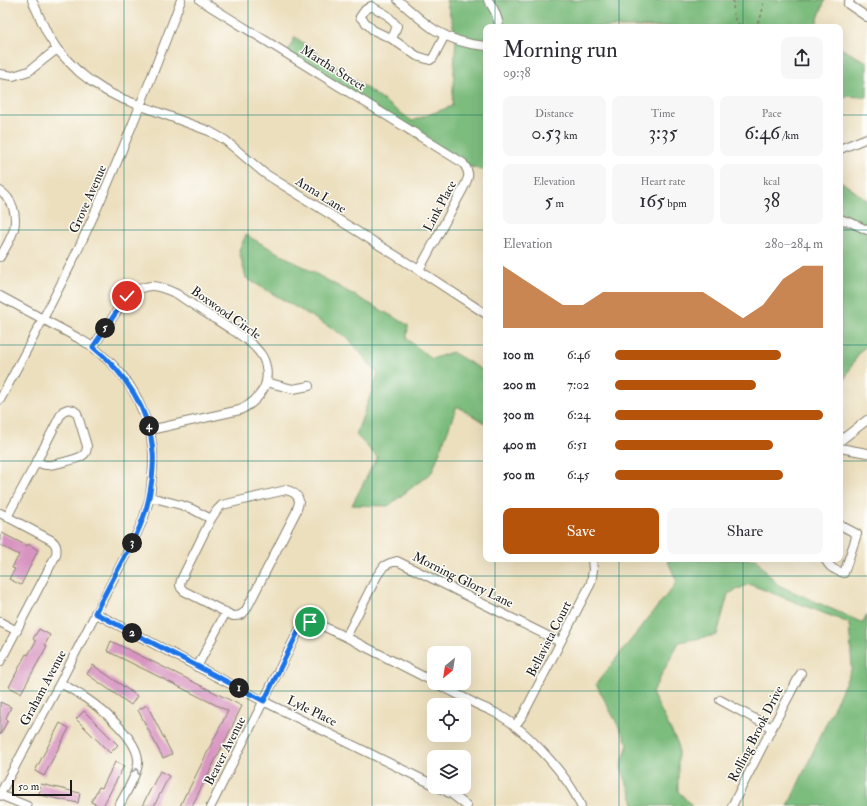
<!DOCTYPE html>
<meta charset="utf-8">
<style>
:root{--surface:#fff;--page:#f7f7f7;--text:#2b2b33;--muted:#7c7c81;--accent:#b45309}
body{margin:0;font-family:"IM FELL Double Pica",serif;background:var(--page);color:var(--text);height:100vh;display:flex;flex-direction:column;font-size:15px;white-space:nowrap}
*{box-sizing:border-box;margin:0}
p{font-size:13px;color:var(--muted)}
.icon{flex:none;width:22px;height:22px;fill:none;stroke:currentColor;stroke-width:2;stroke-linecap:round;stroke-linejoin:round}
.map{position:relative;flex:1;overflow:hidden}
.details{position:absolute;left:483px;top:24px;width:360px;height:538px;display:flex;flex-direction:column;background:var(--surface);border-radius:8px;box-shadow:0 4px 16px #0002}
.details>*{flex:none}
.needle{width:26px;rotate:210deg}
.controls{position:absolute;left:427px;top:646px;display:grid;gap:8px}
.controls a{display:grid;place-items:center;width:44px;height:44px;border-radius:8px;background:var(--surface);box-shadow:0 4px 16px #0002;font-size:20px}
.scale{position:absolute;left:12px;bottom:10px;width:60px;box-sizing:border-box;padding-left:4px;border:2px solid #1c1c1c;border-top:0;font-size:11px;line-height:14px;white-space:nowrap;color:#1c1c1c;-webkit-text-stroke:3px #fdfcf7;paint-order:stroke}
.pin{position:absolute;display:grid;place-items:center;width:34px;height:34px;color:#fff;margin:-17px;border:2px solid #fff;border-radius:50%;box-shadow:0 1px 4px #0007}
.km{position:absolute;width:20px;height:20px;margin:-10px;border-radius:50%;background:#222;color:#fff;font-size:11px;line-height:20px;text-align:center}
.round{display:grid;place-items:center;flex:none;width:42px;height:42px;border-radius:8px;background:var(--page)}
.head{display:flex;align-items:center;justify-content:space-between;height:68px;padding:0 20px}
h1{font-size:22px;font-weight:600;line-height:30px}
.metrics{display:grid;grid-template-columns:repeat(3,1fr);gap:6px;height:68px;padding:4px 20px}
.metrics div{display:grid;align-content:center;border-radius:8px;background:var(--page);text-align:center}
.metrics b{font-size:20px;font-weight:600}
.metrics small{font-size:11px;font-weight:400}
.metrics p{font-size:11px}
.chart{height:112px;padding:8px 20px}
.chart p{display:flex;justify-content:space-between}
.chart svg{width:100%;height:72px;margin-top:4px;fill:var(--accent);opacity:.7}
.button{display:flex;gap:8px;margin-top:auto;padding:8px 20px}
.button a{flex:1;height:46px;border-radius:8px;background:var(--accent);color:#fff;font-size:16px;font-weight:600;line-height:46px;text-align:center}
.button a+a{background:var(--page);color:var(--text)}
ul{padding:0 20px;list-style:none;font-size:13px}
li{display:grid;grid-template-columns:64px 48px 1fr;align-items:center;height:30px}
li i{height:10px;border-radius:5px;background:var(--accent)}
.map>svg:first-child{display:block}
</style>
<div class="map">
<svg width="867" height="806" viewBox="0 0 867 806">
<rect width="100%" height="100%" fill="#fdfcf7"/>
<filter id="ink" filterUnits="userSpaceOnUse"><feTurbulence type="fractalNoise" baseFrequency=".025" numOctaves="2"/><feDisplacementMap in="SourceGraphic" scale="8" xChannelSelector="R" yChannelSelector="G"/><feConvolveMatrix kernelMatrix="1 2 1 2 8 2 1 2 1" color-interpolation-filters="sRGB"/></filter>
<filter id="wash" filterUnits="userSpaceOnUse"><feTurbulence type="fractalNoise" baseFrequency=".012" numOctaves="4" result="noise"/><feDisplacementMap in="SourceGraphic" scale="16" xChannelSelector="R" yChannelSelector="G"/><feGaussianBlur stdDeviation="0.9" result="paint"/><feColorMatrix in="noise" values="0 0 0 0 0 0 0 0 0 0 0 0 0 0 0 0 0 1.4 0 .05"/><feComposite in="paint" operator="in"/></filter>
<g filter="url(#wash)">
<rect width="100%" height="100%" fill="#ecdfbe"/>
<path fill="#7cbc7d" stroke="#4c6c4c" d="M446,0H825L815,27H578L576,24L571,27H486V171L457,163L287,53L295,37L412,121L452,106L456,36Z
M840,48L867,62V97L840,96Z
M840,182H842L867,200V346L860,351L840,387Z
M246,235L408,325L407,339L432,359L452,352L486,372V424L457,406L432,472L388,506L352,505L377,457L356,435L378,374L348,338L246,278L239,250Z
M667,559H756L778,585L863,623L867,615V806H788L852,668L849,623L749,584L728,594L717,635L679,642L652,693L678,744V791L692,806H635L621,767L628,744L596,684L677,582Z"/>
<g id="blocks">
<path fill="#d894c1" d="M2,533L27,546L28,544L38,550L21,585L9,579L15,569L12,568L19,555L0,545V537Z
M39,629L50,635L45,645L47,646L21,693L9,687L26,654L28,655L36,641L33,639Z
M111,641L242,706L233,724V725L192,806H180L186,793H187L228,711L107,651Z
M93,665L137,696L131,705L87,674Z
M0,702L11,707L6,718L8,720L0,735Z
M147,705L172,754L163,758L138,710Z
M84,711L118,745L110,753L76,719Z
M60,723L69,728L44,776L35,771Z
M115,762L124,766L103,806H100L91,802L99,787L102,788Z
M160,771L169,776L154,806H142Z
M41,784L80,793L78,803L39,795Z"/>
</g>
</g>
<g filter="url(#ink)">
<use href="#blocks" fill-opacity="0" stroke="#847e6d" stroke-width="1"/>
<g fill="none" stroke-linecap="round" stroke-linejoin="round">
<defs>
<path id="minor" d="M32,0L41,20L48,35L57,49L68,61L79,72L92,82L106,91L120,98L209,131L225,140L264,173L414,267L486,314
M200,0L463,163C471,174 469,177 463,189L419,270
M398,0C410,10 422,22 435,30C450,39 469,45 486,46
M488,0C494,9 498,16 499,27
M850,0L848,4L867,17
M371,6L387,15L397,26L392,39L373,30L360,17L365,10Z
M392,39L417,56L430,60L433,58L445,35
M0,74L13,76L29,71L57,49
M840,149L867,138
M0,191C13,199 17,215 14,229C11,239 5,249 0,257
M840,219L852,223L867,230
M0,296L78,338L93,347L112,364L122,375L130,386L137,398L147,422L150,430L153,452V467L150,497L143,520L136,535L60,683L0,794
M93,347L127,296C147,282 156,284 177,294C194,306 212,317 229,328C240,335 252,342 260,353C267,362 269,377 264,388C258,399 251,405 240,410L150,430
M266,382L293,389L309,386
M0,400C30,343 61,288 87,230C122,155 152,77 181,0
M68,409L73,410L77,413L87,446C87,450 86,454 82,456C77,459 51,466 46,465C42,465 40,463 37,461L60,416L63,411Z
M840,441L867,420
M840,448L867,453
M286,490C291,491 298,494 299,501C299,504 297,509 296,512L246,610C242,615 240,616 233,616L184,591L181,588L180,585L181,580L211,519L217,510L222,505Z
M150,497L181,505L192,509L211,519
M0,513L51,540C57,544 57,549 56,555L0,662
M7,517L37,461
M825,559C830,568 834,570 844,573L857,534L840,525
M95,613L263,701L434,785
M0,622L17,631
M346,637L377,576L384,566L390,563L397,561L560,642
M197,667L226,612
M60,683C68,687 76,692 84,697C102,709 141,741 138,764C137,775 124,796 119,806
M435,683C449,690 463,697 476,704C484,708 493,711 501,716C528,732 569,777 581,806
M720,700L772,728
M515,726L523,715L591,583L593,570L592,559
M438,787L453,795L467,806
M0,795L27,806
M211,806L298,632C302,625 305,621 314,622L346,637L434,682
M732,806L772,728L801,673"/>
</defs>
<use href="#minor" stroke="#847e6d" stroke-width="10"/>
<path stroke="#847e6d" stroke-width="1.5" stroke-dasharray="3 3" stroke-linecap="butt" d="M733,0C734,12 731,20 743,27
M753,27C762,20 763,11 763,0"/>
<use href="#minor" stroke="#fff" stroke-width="8"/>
</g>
<defs><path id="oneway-chevron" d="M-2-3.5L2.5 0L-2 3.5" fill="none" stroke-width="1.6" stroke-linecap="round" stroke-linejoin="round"/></defs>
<use stroke="#999" href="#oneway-chevron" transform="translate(136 771) rotate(-69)"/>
</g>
<g fill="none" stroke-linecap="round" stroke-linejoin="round" filter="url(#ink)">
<defs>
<path id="route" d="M127,296L93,347C125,373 150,410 153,452C154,461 153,470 152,479C150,494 148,507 142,521C138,533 131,545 125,556C115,575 105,594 95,613L264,701L298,632C301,627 303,623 310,622"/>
</defs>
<use href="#route" stroke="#fff" stroke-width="8"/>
<use href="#route" stroke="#1a73e8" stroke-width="5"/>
</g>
<path fill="none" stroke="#0f766e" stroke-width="1" stroke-opacity="0.55" d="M124,0V806M248,0V806M372,0V806M495,0V27M619,0V27M743,0V27M0,115H486M840,115H867M0,230H486M840,230H867M0,345H486M840,345H867M0,461H486M840,461H867M495,559V806M619,559V806M743,559V806M0,576H867M0,691H867"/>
<g text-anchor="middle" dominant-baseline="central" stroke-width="3" stroke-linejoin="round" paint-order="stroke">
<g font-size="13" fill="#1c1c1c" stroke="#fdfcf7">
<text transform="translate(333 68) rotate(32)">Martha Street</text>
<text transform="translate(321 195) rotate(32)">Anna Lane</text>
<text transform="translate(88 199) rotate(-66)">Grove Avenue</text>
<text transform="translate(440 206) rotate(-62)">Link Place</text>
<text transform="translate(226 313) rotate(35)">Boxwood Circle</text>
<text transform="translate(463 580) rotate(26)">Morning Glory Lane</text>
<text transform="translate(549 639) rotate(-63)">Bellavista Court</text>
<text transform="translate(43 688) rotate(-62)">Graham Avenue</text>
<text transform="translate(312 711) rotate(26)">Lyle Place</text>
<text transform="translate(756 734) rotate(-63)">Rolling Brook Drive</text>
<text transform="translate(225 751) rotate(-63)">Beaver Avenue</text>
</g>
</g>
</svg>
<div class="controls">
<a><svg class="needle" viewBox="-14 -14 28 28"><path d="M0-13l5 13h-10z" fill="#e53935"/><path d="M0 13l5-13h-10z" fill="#7c7c81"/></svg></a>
<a><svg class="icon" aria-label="locate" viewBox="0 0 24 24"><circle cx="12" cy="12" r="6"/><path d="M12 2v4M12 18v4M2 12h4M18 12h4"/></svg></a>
<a><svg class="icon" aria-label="layers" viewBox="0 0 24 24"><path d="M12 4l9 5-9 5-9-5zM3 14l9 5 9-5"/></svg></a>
</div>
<div class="scale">50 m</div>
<div class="pin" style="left:310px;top:622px;background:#1e9e55"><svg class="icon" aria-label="arrive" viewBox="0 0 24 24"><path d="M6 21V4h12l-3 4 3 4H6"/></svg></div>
<div class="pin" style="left:127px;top:296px;background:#d93025"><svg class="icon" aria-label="check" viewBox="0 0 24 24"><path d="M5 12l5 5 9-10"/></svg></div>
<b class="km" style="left:239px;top:688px">1</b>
<b class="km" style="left:132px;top:633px">2</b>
<b class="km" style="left:132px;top:543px">3</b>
<b class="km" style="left:149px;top:426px">4</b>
<b class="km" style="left:105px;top:328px">5</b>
<section class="details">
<div class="head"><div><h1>Morning run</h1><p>09:38</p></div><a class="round"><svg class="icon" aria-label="share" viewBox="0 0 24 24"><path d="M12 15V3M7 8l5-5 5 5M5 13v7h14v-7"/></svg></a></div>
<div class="metrics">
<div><p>Distance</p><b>0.53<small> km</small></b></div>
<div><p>Time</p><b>3:35</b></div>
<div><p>Pace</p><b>6:46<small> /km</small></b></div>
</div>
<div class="metrics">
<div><p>Elevation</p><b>5<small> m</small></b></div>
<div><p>Heart rate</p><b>165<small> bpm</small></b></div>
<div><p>kcal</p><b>38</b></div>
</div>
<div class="chart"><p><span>Elevation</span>280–284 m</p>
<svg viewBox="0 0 160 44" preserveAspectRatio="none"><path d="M0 44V6L10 14L20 22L30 30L40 30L50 22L60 22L70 22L80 22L90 22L100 22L110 30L120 38L130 30L140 14L150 6L160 6V44z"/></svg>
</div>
<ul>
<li><b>100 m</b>6:46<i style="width:80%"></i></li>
<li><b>200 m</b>7:02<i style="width:68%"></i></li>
<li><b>300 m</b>6:24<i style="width:100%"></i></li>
<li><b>400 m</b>6:51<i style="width:76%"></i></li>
<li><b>500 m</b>6:45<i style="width:81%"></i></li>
</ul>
<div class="button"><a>Save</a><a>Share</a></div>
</section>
</div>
